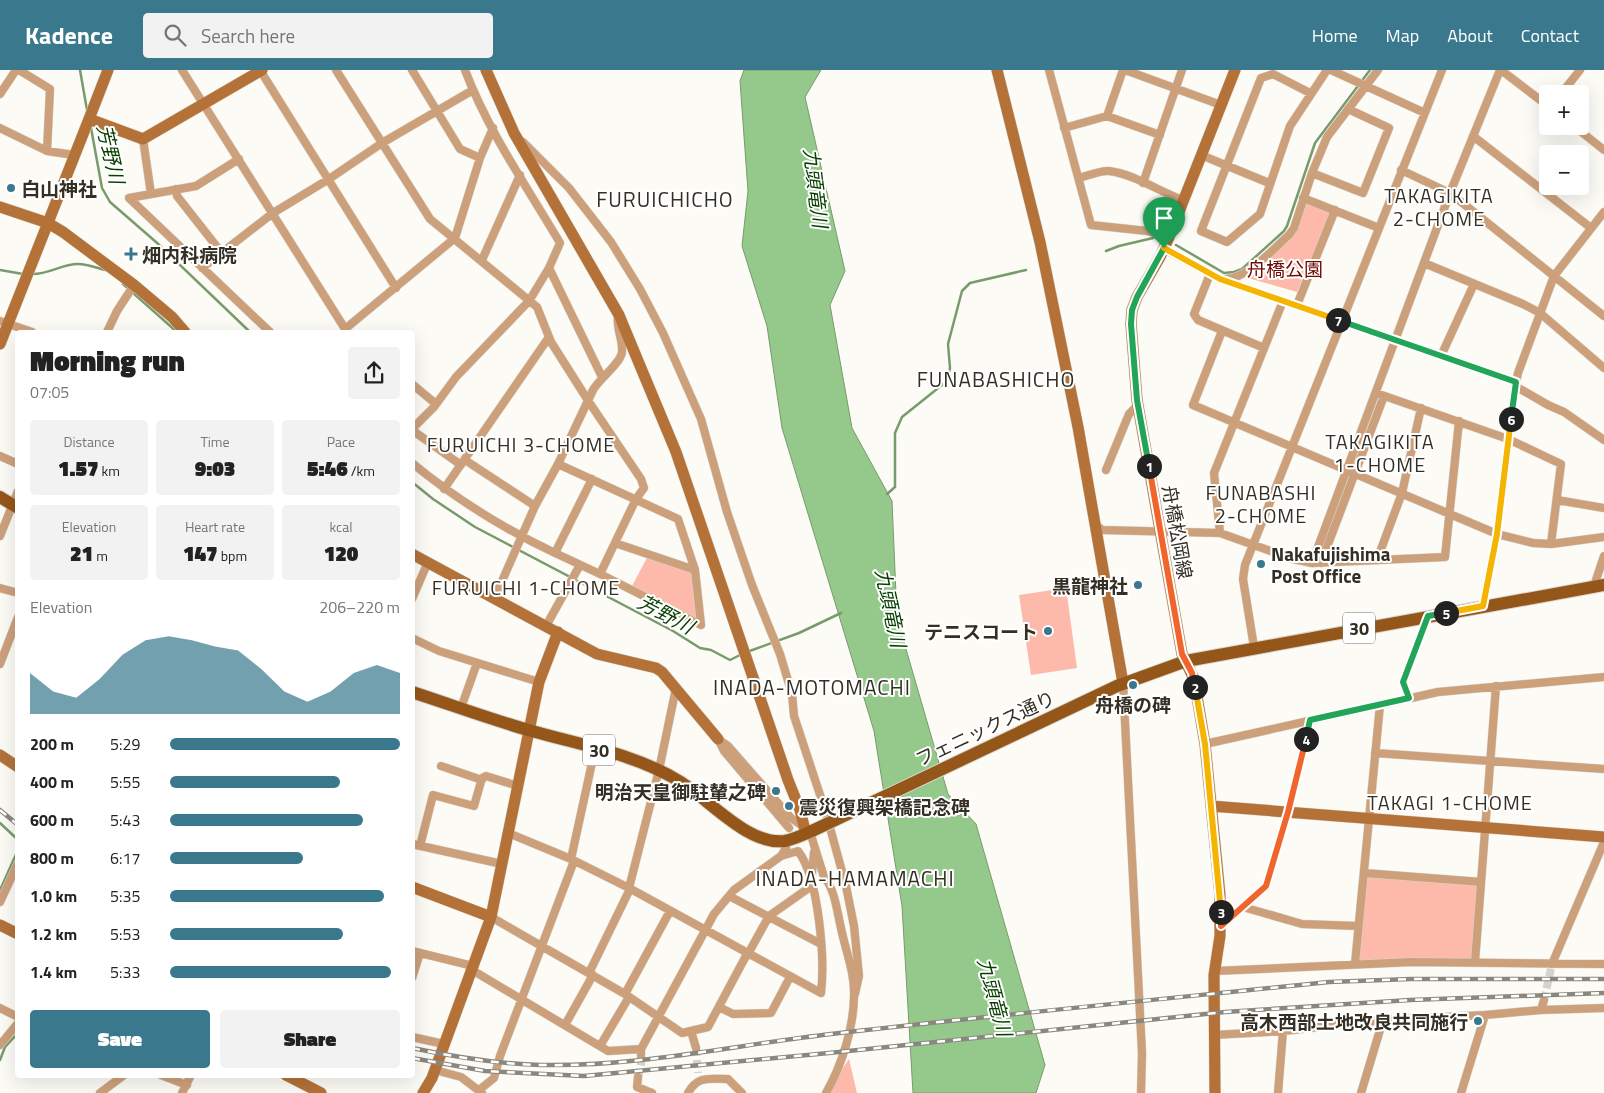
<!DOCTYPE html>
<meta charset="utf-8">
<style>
:root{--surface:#fff;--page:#f2f2f2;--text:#222;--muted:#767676;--accent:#39788d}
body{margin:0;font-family:"Titillium Web","Noto Sans JP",sans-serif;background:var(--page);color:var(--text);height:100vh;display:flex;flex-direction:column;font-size:19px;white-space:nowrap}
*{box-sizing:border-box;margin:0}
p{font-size:16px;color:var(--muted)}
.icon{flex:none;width:28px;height:28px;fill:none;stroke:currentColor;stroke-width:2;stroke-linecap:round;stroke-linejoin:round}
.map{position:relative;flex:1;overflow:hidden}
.panel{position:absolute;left:15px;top:260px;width:400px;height:748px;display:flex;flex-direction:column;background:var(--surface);border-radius:5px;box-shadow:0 5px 20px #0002}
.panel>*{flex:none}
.fabs{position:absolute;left:1539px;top:15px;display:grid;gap:10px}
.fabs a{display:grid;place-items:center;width:50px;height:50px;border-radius:5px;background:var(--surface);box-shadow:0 5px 20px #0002;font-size:25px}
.pin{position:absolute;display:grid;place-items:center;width:42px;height:42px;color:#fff;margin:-51px -21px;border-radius:50% 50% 50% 0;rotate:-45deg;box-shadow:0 0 5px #0007}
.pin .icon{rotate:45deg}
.km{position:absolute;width:25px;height:25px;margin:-12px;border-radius:50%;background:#222;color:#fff;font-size:14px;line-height:25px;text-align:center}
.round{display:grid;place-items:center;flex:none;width:52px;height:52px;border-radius:5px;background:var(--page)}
.summary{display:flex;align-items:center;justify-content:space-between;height:85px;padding:0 15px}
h1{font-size:28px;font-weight:800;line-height:38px}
.figures{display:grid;grid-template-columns:repeat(3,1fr);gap:8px;height:85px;padding:5px 15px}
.figures div{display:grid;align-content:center;border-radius:5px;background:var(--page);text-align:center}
.figures b{font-size:21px;font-weight:800}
.figures small{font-size:14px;font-weight:400}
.figures p{font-size:14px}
.chart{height:140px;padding:10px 15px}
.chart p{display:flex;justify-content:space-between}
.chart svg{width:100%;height:90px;margin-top:5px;fill:var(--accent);opacity:.7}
.action{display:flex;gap:10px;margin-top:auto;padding:10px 15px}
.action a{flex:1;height:58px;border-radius:5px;background:var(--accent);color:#fff;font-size:20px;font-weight:800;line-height:58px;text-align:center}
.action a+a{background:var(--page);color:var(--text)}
ul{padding:0 15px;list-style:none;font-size:16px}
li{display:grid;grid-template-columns:80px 60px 1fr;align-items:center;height:38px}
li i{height:12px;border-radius:6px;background:var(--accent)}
header{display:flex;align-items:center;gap:30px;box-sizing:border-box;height:70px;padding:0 25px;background:var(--accent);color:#fff}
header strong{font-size:24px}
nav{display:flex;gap:28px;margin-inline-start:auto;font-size:18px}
.search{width:350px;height:45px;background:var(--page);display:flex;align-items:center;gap:12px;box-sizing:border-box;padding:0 18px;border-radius:5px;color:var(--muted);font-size:19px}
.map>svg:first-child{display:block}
</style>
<header>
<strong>Kadence</strong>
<div class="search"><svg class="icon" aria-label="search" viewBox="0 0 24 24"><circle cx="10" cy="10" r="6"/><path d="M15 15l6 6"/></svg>Search here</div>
<nav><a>Home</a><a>Map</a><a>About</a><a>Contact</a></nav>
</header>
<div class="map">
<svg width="1604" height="1023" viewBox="0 0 1604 1023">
<rect width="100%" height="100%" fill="#fdfbf5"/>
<path fill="#fdb9aa" d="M1307,133L1331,142L1297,222L1248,208L1256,197L1290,168Z
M649,484L695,500L699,554L632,516Z
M1066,518L1077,598L1031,605L1019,525Z
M1367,803L1481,812L1475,892L1355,894Z
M849,989L857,1023H825Z"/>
<path fill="#95c98c" stroke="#789b6d" d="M744,0H821L805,27L845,201L830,235L852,358L892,431L897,548L948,724L976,754L1045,995L1036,1023H913L902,836L874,661L782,358L767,256L742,176L748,121L740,11Z"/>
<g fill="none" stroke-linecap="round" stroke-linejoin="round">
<path stroke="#789b6d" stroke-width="2.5" d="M80,0L87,40
M91,58L102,118L110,132L156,172L250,262
M1176,175L1224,203L1234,202L1242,199L1284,161L1287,156L1315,73L1370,0
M1106,181L1119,176L1153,168
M0,200L23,204
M31,204C48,205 61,194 78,194C87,194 97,198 105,200
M123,214L177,262
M412,412L433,429L475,457L673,561L700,578L711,580L730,590L742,584
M887,424L895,417V363L902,347L947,311L950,298L948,274L962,221L970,213L1026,200
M747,582L799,563L841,543
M0,753L16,768
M0,820L18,780
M0,990L5,977L18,963"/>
<path stroke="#d5d2cb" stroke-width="8" stroke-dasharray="8 4" stroke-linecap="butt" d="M1544,930L1552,894
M696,978L698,1003
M638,1007L641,995V986"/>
<defs>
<path id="street" d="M19,0L50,19L47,81
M182,0L347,262
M260,0L396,218
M336,0L430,149L537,237L551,272L589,332L641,409L644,418L636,429L600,504
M412,0L460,79L480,88
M1049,0L1091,155L1147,161L1169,167
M1125,0L1221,35
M1331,0L1425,43
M1501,0L1548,36
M1310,23L1273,4L1261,8L1201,161L1227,172L1260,144L1290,56L1327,0
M0,24L16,0
M1561,24L1580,0
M1107,46L1123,0
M1574,56L1604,80
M0,58L47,81L74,85
M1064,58L1107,46L1160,65
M1473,66L1591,158
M143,69L151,124
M523,72L569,118L611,172L640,219L663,263L701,349L727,442L752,515L780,584L792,624L794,646L826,743L846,816L854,856L859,906L855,924
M1201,85L1269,113
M239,89L196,116L129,128L270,262
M1401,100L1450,123L1604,246
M1312,103L1363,123L1389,58L1348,39
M1079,108C1087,106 1101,100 1109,101C1134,104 1160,122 1183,130
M1143,113L1182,0
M176,119L177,126L221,182
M1303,128L1379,158
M1164,179L1220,209L1516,312
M482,190L520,105
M1424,193L1523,234L1540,243L1604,298
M202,198L273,143L329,109L382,73L473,20
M549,198L602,307
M1210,204L1194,244L1198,250L1264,278
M1225,209C1247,209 1273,179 1289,165L1294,158L1312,103L1327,67L1378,0
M1283,231L1214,403L1220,463L1293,489L1312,493L1445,487L1459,351
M1297,235L1335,140
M0,251L32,262
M345,259L455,168L480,88L493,58
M1222,261L1193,335L1497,464L1533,473L1551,474L1604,467
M107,262L117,241L134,215
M1441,286L1474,214
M412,314L436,334
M1515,316L1548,335L1564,342L1604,370
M1376,323L1508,369L1561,394L1551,474
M412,359L434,337L456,307L529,231L549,198L560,173C527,117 488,61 465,0
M412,360L461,395
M0,386L18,394
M465,390L535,436
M412,393C456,429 504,459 555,483
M558,394L678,449L695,500L701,555
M1106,400L1129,344L1138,335
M592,409L555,483L600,504L701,555
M444,419L549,267
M1557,430L1604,438
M1095,454L1102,460L1220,463
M0,466L18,421
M615,473L695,500
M1377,490L1402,423L1421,338
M1312,493L1450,123L1500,0
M1321,493L1384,326
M1594,516L1604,486
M0,518L18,523
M495,527L535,436L558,394L593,320C599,309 621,293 622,282C623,269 616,259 618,246
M412,529L428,492
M1483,536L1497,464L1515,316L1518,303L1554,206L1604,142
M546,556L580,495
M412,568L439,581L539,612
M1254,577L1243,509L1245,495L1442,0
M0,594L18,547
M1123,613L1142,983L1141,1023
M1409,628L1403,612L1428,546
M461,638L477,593
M718,669L728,676L791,748L804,757
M719,671L724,681L789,758
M1205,674L1438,622L1604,607
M1375,683L1604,699
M441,696L482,710
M810,762L824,807C835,819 837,842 841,858C845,879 855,903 854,925C854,957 842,995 826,1023
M508,763L571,789L629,818L821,923C825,889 819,808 798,781L781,786
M412,774L502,794
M420,776L433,725L474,736L482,708L486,706L518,716
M571,789L595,679
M1364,803L1481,812
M629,818L659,700L676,618
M729,826L821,874
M0,832L18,793
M1243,837L1302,854L1358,856
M491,847L625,924L682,963L708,957L747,884
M1221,856L1266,816L1288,742L1310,651
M412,881L473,896
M748,884L769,846L806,820L811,814L814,782
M1475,892L1496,616
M1355,894L1380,635
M1552,894L1604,772
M472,900L608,981L641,979
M1215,901L1412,892L1604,894
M589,903L630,819
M412,908L420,883
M625,924L670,841
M719,937L733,944L771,943L790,907
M0,938L18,947
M1541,940L1604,938
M1383,950L1485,945
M565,955L593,905
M691,961L696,978
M1214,965L1283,961L1383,950L1361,1023
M412,967L444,974
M0,975L18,953
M600,976L629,927
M641,986V979L714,844L734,820L781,786L786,778
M435,1000L461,1007L482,1023
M161,1005L187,1015
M638,1007L637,1017L652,1023
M479,1020L494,1008L500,986L574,791
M100,1023L124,1005
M182,1023L191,1005
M688,1023C698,1005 710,1009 728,1009L742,1023
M1278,1023L1283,961
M1461,1023L1485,945L1541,940L1544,930"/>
<path id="secondary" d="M486,0L514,63L619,245L636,286L676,382L788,710L800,740L806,764
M997,0L1040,172L1078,357L1123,613
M89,49L108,0
M0,137L48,153L63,162L134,215L172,247L185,262
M0,274L89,49L143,69L262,0
M412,484L597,584L656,598L662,602L718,669
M0,685L18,697
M1211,736L1604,767
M412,817L491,847L432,1008L423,1023
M491,847L539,612L558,562
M0,855L18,864
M286,1005L321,1023
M1215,1023L1214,905L1220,866V825L1205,674L1194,609L1182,584L1137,330L1131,254L1132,240L1137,227L1160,187L1169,167L1235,0"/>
<path id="primary" d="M0,427L18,438
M1117,616L1186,591L1604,515
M412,622C452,635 492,650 532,661C581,675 635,684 679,711C709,729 748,776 785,771C795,769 805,764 814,760"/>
</defs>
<use href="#street" stroke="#d9d6cf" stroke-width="9"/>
<use href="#secondary" stroke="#d9d6cf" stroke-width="12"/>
<use href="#primary" stroke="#d9d6cf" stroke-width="14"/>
<use href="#street" stroke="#cda07c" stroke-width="8"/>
<use href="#secondary" stroke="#b47239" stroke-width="11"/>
<use href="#primary" stroke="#955619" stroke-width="12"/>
<defs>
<path id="rail" d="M0,740L18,755
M412,978C455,987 497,994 541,995C638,997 735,975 831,964C997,945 1163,929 1329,912L1411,909H1604
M412,988L485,1001L584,1006L829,983L1225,942L1410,930L1604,923"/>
</defs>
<use href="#rail" stroke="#8a877e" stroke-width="4.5"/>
<use href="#rail" stroke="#fff" stroke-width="2.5" stroke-dasharray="8" stroke-linecap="butt"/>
<defs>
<path id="primary-bridge" d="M814,760L1117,616"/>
</defs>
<use href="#primary-bridge" stroke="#d9d6cf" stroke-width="14" stroke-linecap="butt"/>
<use href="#primary-bridge" stroke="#955619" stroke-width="12"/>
</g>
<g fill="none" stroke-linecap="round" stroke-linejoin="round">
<defs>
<path id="split-1" d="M1149,396L1137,330L1131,254L1132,240L1137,227L1164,178"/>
<path id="split-2" d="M1149,396L1182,584L1192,603L1195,617"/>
<path id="split-3" d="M1195,617L1205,674L1221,842"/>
<path id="split-4" d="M1221,842V856L1266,816L1288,742L1306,669"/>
<path id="split-5" d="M1306,669L1310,650L1409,628L1403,612L1428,546L1446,543"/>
<path id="split-6" d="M1446,543L1483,536L1497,464L1511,349"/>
<path id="split-7" d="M1338,250L1516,312L1511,349"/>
<path id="split-8" d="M1164,178L1220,209L1338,250"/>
</defs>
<use href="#split-1" stroke="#fff" stroke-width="10"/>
<use href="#split-2" stroke="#fff" stroke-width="10"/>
<use href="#split-3" stroke="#fff" stroke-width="10"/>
<use href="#split-4" stroke="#fff" stroke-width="10"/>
<use href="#split-5" stroke="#fff" stroke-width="10"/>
<use href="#split-6" stroke="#fff" stroke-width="10"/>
<use href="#split-7" stroke="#fff" stroke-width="10"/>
<use href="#split-8" stroke="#fff" stroke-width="10"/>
<use href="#split-1" stroke="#22a559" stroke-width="6"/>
<use href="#split-2" stroke="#f0652b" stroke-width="6"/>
<use href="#split-3" stroke="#f5b400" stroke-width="6"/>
<use href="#split-4" stroke="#f0652b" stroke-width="6"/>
<use href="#split-5" stroke="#22a559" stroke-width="6"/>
<use href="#split-6" stroke="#f5b400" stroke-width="6"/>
<use href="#split-7" stroke="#22a559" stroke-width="6"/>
<use href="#split-8" stroke="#f5b400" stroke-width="6"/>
</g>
<g fill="#39788d" stroke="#fff" stroke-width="2">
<circle cx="11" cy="118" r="5"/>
<path d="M128.5 176.5h5v5h5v5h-5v5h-5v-5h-5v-5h5z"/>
<circle cx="1261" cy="494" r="5"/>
<circle cx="1138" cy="515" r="5"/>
<circle cx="1048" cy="561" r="5"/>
<circle cx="1133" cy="615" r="5"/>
<circle cx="776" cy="721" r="5"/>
<circle cx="789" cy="736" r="5"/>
<circle cx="1478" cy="951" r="5"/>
</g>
<g text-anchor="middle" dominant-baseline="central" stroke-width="4" stroke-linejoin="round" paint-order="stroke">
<g fill="#fff" stroke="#706d66" stroke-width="1">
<rect x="1343" y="542.5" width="32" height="31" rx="4"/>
<rect x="583" y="664.5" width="32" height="31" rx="4"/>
</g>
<g font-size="18" font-weight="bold" fill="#332f24">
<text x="1359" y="558">30</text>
<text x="599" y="680">30</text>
</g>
<g font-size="19" font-weight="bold" fill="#332f24" stroke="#fff" text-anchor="start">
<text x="21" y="118">白山神社</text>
<text x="142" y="184">畑内科病院</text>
<text x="1271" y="483">Nakafujishima<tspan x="1271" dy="22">Post Office</tspan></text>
<text x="1128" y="515" text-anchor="end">黒龍神社</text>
<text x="1038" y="561" text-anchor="end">テニスコート</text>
<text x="1133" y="634" text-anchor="middle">舟橋の碑</text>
<text x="766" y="721" text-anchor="end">明治天皇御駐輦之碑</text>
<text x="799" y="736">震災復興架橋記念碑</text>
<text x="1468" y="951" text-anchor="end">高木西部土地改良共同施行</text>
</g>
<g font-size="19" fill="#6d0b00" stroke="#fff">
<text x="1285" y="198">舟橋公園</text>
</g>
<g font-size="19" fill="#332f24" stroke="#fff">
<text transform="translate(1178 462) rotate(80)">舟橋松岡線</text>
<text transform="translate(985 658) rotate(-25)">フェニックス通り</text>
</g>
<g font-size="20" font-style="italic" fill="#083f00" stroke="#fff">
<text transform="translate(111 84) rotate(77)">芳野川</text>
<text transform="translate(816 118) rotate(83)">九頭竜川</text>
<text transform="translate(891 538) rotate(78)">九頭竜川</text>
<text transform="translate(666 544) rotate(28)">芳野川</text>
<text transform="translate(995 927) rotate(75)">九頭竜川</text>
</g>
<g font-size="20" letter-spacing="1" fill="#332f24" stroke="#fff">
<text x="1439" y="125">TAKAGIKITA<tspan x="1439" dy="23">2-CHOME</tspan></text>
<text x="1380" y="371">TAKAGIKITA<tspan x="1380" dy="23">1-CHOME</tspan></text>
<text x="521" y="374">FURUICHI 3-CHOME</text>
<text x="1261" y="422">FUNABASHI<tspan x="1261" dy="23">2-CHOME</tspan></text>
<text x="526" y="517">FURUICHI 1-CHOME</text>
<text x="1450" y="732">TAKAGI 1-CHOME</text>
</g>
<g font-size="21" letter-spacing="1" fill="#332f24" stroke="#fff">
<text x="665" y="129">FURUICHICHO</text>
<text x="996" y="309">FUNABASHICHO</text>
<text x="812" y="617">INADA-MOTOMACHI</text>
<text x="855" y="808">INADA-HAMAMACHI</text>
</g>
</g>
</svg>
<div class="fabs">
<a>+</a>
<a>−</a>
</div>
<div class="pin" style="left:1164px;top:178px;background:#1e9e55"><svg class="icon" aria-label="arrive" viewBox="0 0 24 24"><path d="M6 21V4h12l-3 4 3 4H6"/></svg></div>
<b class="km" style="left:1149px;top:396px">1</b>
<b class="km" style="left:1195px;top:617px">2</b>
<b class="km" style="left:1221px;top:842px">3</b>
<b class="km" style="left:1306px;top:669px">4</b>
<b class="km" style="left:1446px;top:543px">5</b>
<b class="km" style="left:1511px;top:349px">6</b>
<b class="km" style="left:1338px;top:250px">7</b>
<section class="panel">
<div class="summary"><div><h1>Morning run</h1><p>07:05</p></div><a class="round"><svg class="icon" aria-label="share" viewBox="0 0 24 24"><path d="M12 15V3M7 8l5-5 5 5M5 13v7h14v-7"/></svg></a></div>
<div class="figures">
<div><p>Distance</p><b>1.57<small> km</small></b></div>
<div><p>Time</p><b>9:03</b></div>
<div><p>Pace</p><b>5:46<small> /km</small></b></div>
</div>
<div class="figures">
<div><p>Elevation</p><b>21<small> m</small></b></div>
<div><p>Heart rate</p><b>147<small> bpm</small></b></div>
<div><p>kcal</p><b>120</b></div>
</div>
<div class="chart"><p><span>Elevation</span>206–220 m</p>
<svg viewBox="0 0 160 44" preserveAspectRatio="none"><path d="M0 44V24L10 33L20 36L30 27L40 15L50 8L60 6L70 8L80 11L90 13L100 22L110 33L120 38L130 33L140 24L150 20L160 24V44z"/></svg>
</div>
<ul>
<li><b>200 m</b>5:29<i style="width:100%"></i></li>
<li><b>400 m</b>5:55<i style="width:74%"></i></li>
<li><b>600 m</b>5:43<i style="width:84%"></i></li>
<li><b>800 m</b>6:17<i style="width:58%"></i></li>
<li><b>1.0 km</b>5:35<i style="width:93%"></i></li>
<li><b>1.2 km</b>5:53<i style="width:75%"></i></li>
<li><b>1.4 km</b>5:33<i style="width:96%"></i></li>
</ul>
<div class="action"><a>Save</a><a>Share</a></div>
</section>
</div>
